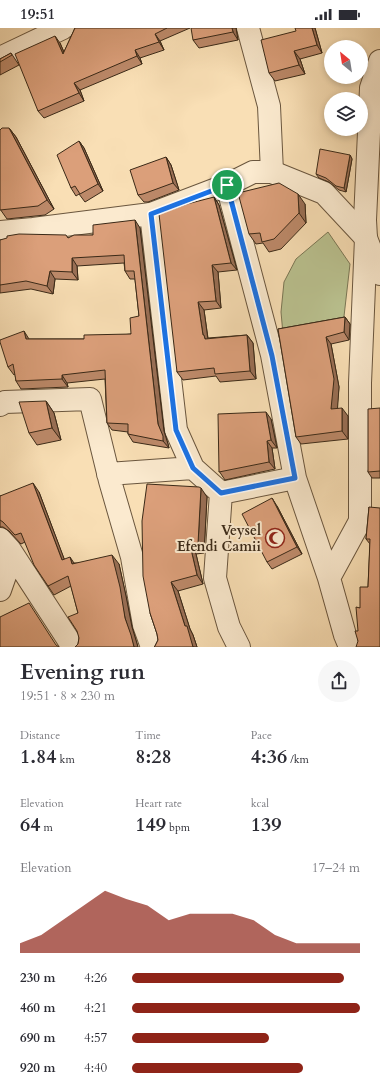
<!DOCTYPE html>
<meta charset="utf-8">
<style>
:root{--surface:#fff;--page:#f7f7f7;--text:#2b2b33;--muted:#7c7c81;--accent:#8f2418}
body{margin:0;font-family:Cardo,serif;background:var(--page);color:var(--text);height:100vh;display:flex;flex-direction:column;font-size:15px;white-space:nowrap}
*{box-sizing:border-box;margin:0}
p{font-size:13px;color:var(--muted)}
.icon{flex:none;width:22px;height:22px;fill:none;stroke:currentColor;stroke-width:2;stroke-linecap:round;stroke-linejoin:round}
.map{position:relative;height:619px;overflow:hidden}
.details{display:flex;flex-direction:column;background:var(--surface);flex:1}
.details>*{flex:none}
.needle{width:26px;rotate:330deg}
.controls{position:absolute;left:324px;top:12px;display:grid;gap:8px}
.controls a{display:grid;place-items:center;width:44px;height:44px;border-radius:50%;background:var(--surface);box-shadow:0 2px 6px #0003;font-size:20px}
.pin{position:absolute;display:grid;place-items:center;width:34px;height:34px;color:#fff;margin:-17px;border:2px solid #fff;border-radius:50%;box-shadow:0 1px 4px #0007}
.round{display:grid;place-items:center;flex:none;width:42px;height:42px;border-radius:21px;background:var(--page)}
.headline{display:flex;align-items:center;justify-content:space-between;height:68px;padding:0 20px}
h1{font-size:22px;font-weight:700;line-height:30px}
.stats{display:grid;grid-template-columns:repeat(3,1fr);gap:6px;height:68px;padding:4px 20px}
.stats div{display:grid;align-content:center}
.stats b{font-size:20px;font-weight:700}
.stats small{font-size:11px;font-weight:400}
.stats p{font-size:11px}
.chart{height:112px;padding:8px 20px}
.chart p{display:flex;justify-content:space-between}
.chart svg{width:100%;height:72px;margin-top:4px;fill:var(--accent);opacity:.7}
ul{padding:0 20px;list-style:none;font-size:13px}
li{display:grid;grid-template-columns:64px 48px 1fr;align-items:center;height:30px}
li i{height:10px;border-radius:5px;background:var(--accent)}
.status{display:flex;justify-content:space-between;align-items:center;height:28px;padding:0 20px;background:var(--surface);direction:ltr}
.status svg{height:11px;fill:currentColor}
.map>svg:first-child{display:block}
</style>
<div class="status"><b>19:51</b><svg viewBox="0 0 49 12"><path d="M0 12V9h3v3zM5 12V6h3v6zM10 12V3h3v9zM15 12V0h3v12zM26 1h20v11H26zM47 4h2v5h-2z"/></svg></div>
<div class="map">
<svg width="380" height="619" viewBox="0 0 380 619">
<rect width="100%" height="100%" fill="#f9dfb5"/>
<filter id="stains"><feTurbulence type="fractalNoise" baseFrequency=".005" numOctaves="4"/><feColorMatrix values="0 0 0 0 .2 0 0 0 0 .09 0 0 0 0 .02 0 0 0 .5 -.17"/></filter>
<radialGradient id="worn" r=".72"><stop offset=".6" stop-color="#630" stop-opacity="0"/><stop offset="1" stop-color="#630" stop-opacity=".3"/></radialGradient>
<path fill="#bac290" stroke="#7a7654" d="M328,204L350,236L343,297L283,306L281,284L284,254L296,231Z"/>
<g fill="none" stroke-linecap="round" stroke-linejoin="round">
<defs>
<path id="minor" d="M248,0L269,78L272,144
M0,30L63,0
M227,157L272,327L295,450L329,550L345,607L350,619
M151,186L176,402L193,440L221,465L215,550L229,599L239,619
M0,377L5,374L90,371L110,453L132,529L144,597L152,619
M108,446L193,440
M221,465L295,450
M0,511L10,522L73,619
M329,550L360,493V355L366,210L365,192L371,60L380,33
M0,562L8,539L10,522"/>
<path id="tertiary" d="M0,204L33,201L151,186L227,157L253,144H272L324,165L366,210L380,246"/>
</defs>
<use href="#minor" stroke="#6a563e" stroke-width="24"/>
<use href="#tertiary" stroke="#6a563e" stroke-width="24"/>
<use href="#minor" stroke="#fbeacf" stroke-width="22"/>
<use href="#tertiary" stroke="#fbeacf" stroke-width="22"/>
</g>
<path fill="#bc8969" stroke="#3a2917" d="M75,0H190L160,13L164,22L140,30L142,36L80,62L84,73L44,90L38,83L60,15L64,24Z
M236,0L238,12L199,20L193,12Z
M315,0L322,25L300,31L305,46L275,53L269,45Z
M11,25L19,37L0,47V31Z
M9,100L16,109L54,181L45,187L7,191L0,181Z
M79,113L84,120L103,163L85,174L79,166L76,168L71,160Z
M350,127L352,131L346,164L339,162L329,154L319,150L316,146Z
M166,129L171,137L179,162L148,174H144L138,167Z
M214,169L219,177L237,242L218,244L221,280L204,282L208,310L247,307L253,315L256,351L220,354L216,348L183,352L177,344Z
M305,176L306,195L281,221L269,224L263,215L256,216L249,206Z
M140,200L164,403L168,416L169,420L133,414L128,406V404L112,402L107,395L105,351L67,355L68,359L21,361L16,353L15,346L14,347L8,339L29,311H84L131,306L139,288L135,251H130L125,243L124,235L77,238L78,252L55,251L53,266L31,261L0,265V212L68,210L93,207Z
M345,289L350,296L349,312L331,316L339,359L337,380L348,388V411L301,416L296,409L278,301Z
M46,373L54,385L61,412L37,417L29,405Z
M380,380V450H372L368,444Z
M271,391L277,420H272L275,441L225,452L219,443Z
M39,464L64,531L74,535L119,536L126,568L132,599L138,619H75L78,616L79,610L78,585L71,558L54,567L48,558L25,514L21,516L9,503L3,499H0V468Z
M207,469L204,525L196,526L203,556L178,563L190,601L193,607L197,619H154L155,618L158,612L157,606L150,585Z
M277,478L302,526L272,541L267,534Z
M369,479L380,619L358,613L360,580L368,559L370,516L366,511Z"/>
<path fill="#996f55" stroke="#3a2917" d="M232,0H236L238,12L233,4Z
M312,0H315L322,25L317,17Z
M155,6L160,13L164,22L159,14Z
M55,8L60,15L68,34L63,26Z
M135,22L140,30L142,36L137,28Z
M294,23L300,31L305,46L299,37Z
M74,55L80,62L84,73L79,65Z
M9,100L16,109L54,181L47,172Z
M79,113L84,120L103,163L98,156Z
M350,127L352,131L346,164L344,160Z
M166,129L171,137L179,162L173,155Z
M298,166L305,176L306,195L299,185Z
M214,169L219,177L237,242L231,235Z
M135,192L140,200L164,403L168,416L169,420L163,413L158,396Z
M72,230L77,238L78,252L72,244Z
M212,237L218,244L221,280L216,273Z
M50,243L55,251L53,266L47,258Z
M198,274L204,282L208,312L210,318L203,307Z
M345,289L350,296L349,312L344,304Z
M24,303L29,311L32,319L26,311Z
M247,307L253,315L256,351L250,343Z
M326,309L331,316L339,359L337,388L331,381Z
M62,347L67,355L68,359L62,351Z
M46,373L54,385L61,412L52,400Z
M342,380L348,388V411L342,403Z
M266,384L271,391L277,420L271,412Z
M267,413L272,420L275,441L269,434Z
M33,455L39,464L68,541L62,532Z
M201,460L207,469L204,525L198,516Z
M272,470L277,478L302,526L297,519Z
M190,517L196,526L203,556L197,547Z
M112,527L119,536L126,568L132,599L138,619H134L125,590Z
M70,529L76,538L72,536Z
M171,554L178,563L190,601L193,607L197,619H193L185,598Z"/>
<path fill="#db9f7a" stroke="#3a2917" d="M75,0H167L155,6L159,14L135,22L137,28L74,55L79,65L38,83L15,26L55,8L63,26Z
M191,0H232L233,4L193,12Z
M295,0H312L317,17L294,23L299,37L269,45L261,12L296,3Z
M11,25L12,27L0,34V31Z
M2,100H9L47,172L38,178L0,182V102Z
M79,113L98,156L80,166L75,158L71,160L57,127Z
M320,121L350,127L344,160L336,158L326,150L316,146Z
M166,129L173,155L143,166L138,167L130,142Z
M279,155L298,166L299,185L274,211L262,214L260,205L249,206L238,165Z
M214,169L231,235L212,237L216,273L198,274L203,307H204L205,311L247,307L250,343L215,346L214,340L177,344L159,186L187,176Z
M135,192L158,396L163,408V413L128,406V396L107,395L105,342L62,347V351L16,353L13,336L8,339L0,314V312L24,303L26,311H84V307L131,306L130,290L139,288L134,243H125L124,227L72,230V244L50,243L47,258L26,253L0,257V212L7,210V208L19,206L66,207L68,210L74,207H93V197Z
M345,289L344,304L326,309L334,351L331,381L342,380V403L296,409L278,301Z
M46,373L52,400L29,405L19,374Z
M380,380V443L368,444V381Z
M266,384L271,412L267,413L269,434L219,444V443L218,386Z
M33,455L62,532L70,529L72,536L112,527L120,559L125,590L131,607L134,619H75L78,616L79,610L77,603L68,589L78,585L68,548L48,558L34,537L21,505L15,507L3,494L0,492V468Z
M147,456L199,459L201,460L198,516L190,517L197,547L171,554L185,598H187L193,619H154L155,618L158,612L157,606L150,585L143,548L142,493Z
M272,470L297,519L267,534L242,486Z
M369,479L380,480V619H356L358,613L355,603H358L356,579L360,580V559H368L370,511H366Z
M29,575L56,617L59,619H0V589Z"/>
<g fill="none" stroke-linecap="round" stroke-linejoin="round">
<defs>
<path id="route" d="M227,157L272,328L295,450L221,465L193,440L176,402L151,186Z"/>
</defs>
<use href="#route" stroke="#fff" stroke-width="8"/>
<use href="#route" stroke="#1a73e8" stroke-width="5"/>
</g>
<defs>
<symbol id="mosque-ring" viewBox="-11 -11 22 22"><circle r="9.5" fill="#fbeacf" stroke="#8f2418" stroke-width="1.5"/><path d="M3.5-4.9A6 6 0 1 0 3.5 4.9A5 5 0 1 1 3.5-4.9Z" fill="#8f2418"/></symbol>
</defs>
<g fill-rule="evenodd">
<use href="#mosque-ring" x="264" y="499" width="22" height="22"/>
</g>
<g text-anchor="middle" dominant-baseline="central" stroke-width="4" stroke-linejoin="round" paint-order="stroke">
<g font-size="14" font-weight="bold" fill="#3a2917" stroke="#fbeacf" text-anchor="end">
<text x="261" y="502">Veysel<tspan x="261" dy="16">Efendi Camii</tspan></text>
</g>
</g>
<rect width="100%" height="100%" filter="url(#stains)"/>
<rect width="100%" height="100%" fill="url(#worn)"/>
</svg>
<div class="controls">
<a><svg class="needle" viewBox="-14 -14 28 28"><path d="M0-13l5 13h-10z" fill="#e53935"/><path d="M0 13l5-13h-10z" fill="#7c7c81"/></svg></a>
<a><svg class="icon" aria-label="layers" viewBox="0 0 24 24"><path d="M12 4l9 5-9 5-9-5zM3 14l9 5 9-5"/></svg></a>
</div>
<div class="pin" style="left:227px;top:157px;background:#1e9e55"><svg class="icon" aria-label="arrive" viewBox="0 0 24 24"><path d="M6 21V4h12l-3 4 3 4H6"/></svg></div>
</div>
<section class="details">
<div class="headline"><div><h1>Evening run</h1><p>19:51 · 8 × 230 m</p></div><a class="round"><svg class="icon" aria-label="share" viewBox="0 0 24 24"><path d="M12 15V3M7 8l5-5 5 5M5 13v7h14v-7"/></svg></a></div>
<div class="stats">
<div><p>Distance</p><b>1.84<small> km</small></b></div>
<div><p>Time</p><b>8:28</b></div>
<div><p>Pace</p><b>4:36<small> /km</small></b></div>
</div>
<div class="stats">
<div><p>Elevation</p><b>64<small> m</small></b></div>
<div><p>Heart rate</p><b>149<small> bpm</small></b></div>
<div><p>kcal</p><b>139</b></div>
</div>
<div class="chart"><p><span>Elevation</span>17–24 m</p>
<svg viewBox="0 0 160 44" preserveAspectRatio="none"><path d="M0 44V38L10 33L20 24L30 15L40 6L50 11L60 15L70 24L80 20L90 20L100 20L110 24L120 33L130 38L140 38L150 38L160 38V44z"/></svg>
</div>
<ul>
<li><b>230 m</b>4:26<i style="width:93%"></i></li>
<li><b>460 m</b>4:21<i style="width:100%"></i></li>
<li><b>690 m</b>4:57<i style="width:60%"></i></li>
<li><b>920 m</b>4:40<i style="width:75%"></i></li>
</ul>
</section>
